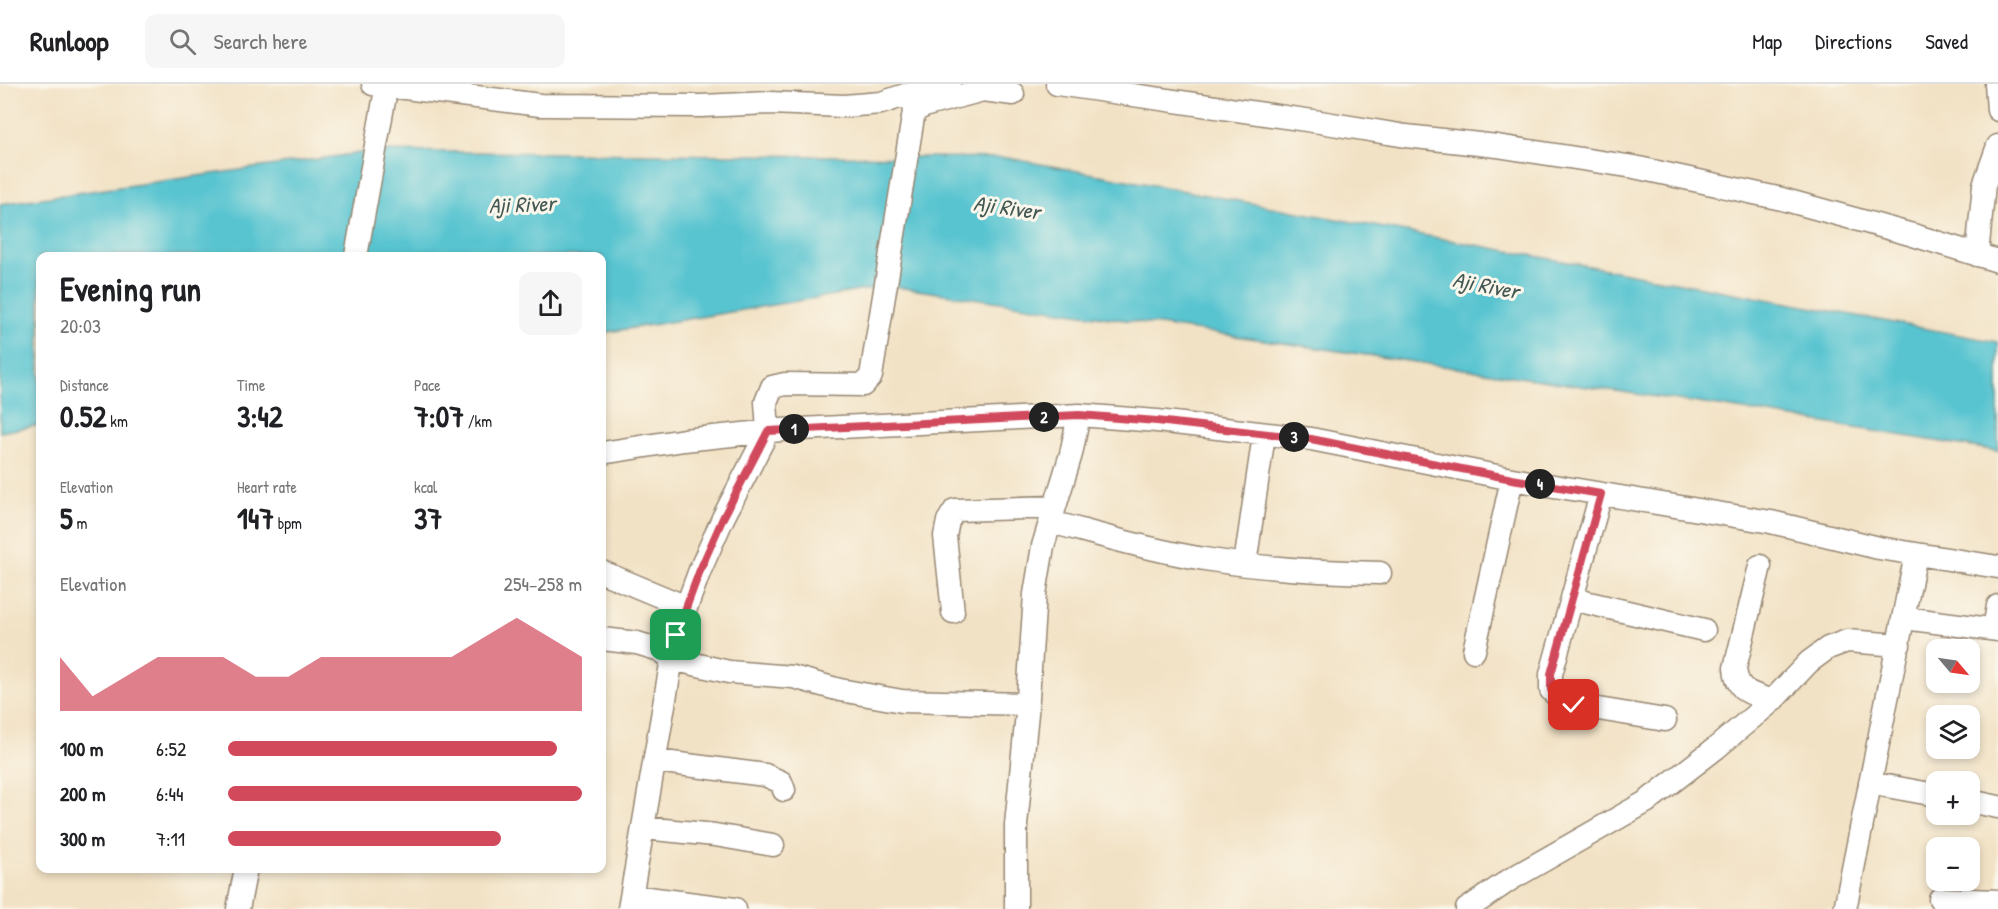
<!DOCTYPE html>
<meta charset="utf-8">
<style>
:root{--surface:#fff;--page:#f6f6f6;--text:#202124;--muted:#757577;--line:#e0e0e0;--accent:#d1495b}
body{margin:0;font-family:"Patrick Hand",sans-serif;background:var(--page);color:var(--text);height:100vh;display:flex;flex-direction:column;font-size:22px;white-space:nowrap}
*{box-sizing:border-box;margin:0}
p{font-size:20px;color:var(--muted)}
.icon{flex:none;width:33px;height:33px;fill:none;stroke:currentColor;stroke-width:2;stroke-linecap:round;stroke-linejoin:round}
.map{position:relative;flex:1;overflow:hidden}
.drawer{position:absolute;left:36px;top:168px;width:570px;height:621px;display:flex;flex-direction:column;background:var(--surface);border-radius:12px;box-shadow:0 3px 9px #0003}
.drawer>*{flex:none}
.needle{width:39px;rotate:119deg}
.controls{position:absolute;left:1926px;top:555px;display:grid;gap:12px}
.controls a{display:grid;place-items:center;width:54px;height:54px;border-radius:12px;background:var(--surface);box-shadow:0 3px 9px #0003;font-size:30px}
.pin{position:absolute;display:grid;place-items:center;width:51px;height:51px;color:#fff;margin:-26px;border-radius:12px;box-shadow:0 3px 9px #0006}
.km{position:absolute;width:30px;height:30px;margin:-15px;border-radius:50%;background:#222;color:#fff;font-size:16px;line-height:30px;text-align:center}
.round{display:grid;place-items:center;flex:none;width:63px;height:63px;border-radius:12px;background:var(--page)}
.headline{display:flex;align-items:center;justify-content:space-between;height:102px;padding:0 24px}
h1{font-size:33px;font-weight:700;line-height:45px}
.figures{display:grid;grid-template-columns:repeat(3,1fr);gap:9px;height:102px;padding:6px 24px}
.figures div{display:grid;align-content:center}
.figures b{font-size:30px;font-weight:700}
.figures small{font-size:16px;font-weight:400}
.figures p{font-size:16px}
.chart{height:168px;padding:12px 24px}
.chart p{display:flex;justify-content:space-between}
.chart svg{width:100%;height:108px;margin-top:6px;fill:var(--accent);opacity:.7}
ul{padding:0 24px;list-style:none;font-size:20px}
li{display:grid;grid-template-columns:96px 72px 1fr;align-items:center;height:45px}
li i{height:15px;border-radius:8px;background:var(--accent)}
header{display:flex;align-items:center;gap:36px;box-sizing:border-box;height:84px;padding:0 30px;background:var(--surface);border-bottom:2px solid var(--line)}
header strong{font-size:28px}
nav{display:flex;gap:33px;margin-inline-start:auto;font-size:21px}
.search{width:420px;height:54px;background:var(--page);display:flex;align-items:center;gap:15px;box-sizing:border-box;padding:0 21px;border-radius:12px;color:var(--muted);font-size:22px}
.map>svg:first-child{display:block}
</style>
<header>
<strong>Runloop</strong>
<div class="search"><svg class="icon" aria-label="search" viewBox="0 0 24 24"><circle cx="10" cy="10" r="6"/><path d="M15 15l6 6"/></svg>Search here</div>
<nav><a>Map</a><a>Directions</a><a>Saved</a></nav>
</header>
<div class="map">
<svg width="1998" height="825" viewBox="0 0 1998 825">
<rect width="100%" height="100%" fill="#fbf7ec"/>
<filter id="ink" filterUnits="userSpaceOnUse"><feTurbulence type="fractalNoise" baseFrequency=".0167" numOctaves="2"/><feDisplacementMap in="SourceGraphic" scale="12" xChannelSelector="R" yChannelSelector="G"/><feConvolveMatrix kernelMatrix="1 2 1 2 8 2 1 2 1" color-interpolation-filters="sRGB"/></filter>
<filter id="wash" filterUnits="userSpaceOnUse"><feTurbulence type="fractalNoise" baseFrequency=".008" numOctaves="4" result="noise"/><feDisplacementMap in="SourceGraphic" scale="24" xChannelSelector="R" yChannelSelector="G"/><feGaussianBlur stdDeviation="1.35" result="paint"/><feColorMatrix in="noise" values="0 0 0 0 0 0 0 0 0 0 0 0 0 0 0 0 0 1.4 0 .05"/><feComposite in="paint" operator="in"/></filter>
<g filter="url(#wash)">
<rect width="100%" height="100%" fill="#f2e2c5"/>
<path fill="#58c4d0" stroke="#4a7777" stroke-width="1.5" d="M374,67L1008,74L1998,258V367L1719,322L889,202L602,249V172H40V341L0,348V120Z"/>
</g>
<g filter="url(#ink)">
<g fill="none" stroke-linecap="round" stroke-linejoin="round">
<defs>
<path id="minor" d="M373,0L540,21L701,22L770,19L844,22L881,19L911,9L949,0
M1057,0L1320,38L1406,52L1497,62L1634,83L1782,115L1913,151L1998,177
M1996,0L1998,26
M1977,171L1984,101L1998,62
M356,172L387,0
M602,369L684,356L781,346L1079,331L1157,337L1311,355L1512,395L1771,438L1879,464L1998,483
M1601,410L1551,590V606L1560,615L1574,621L1665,636
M1051,438C1104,452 1157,468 1211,476C1267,485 1324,488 1380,489
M1245,480L1264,351
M1760,482L1735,584C1737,609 1751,609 1772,617
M602,488L686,523
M1572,515L1704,546
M953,528L945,452L948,437L955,426L1055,423
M1904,534L1998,546
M1994,545L1998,522
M602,555L637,559L660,566L672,575L729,588L793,593L840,606L902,617L1027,620
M1474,567L1512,395
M656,677L765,691L781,698L784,706
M1870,699L1936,711
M1970,717L1998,723
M644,744L715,751L773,761
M632,812L735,825
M1940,815L1998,817
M238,825L246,784
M629,825L676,551L700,486L723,434L768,347L766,318L772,303L785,300L863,301L871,292L914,27L927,21L983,6L1013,10
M1016,825V741L1027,629L1035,510L1043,462L1071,370L1079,331
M1467,825L1511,795L1646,718L1716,664L1772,617L1809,578L1828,564L1847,557L1899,561
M1845,825L1916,470"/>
</defs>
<use href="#minor" stroke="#968672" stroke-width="25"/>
<use href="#minor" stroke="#fff" stroke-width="22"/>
</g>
</g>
<g fill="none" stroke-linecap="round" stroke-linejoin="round" filter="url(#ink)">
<defs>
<path id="route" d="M676,551L700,486L723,434L768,347L1079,331L1157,337L1311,355L1512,395L1601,410L1551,590V606L1560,615L1574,621"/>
</defs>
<use href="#route" stroke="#fff" stroke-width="12"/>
<use href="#route" stroke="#d1495b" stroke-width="8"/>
</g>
<g text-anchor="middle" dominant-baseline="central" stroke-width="6" stroke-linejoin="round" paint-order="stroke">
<g font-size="22" font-style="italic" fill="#445853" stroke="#fbf7ec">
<text transform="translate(522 120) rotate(-2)">Aji River</text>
<text transform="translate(1007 123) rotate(8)">Aji River</text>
<text transform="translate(1486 201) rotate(11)">Aji River</text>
</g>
</g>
</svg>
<div class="controls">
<a><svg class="needle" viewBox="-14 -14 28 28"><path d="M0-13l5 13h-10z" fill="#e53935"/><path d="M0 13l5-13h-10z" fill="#757577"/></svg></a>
<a><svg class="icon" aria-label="layers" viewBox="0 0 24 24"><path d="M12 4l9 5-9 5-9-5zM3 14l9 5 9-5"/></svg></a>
<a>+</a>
<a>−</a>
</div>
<div class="pin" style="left:676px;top:551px;background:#1e9e55"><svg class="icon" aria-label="arrive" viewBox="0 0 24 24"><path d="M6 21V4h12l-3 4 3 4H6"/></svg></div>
<div class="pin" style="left:1574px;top:621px;background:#d93025"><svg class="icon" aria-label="check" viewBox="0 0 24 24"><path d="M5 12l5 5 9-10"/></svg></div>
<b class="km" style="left:794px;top:345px">1</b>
<b class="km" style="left:1044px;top:333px">2</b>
<b class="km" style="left:1294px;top:353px">3</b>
<b class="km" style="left:1540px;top:400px">4</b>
<section class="drawer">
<div class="headline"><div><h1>Evening run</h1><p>20:03</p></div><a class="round"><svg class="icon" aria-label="share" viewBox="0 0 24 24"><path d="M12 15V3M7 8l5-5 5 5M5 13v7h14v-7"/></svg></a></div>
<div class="figures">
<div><p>Distance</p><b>0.52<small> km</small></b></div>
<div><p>Time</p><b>3:42</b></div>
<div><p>Pace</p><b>7:07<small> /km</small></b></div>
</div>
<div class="figures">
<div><p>Elevation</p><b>5<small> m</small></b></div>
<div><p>Heart rate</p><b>147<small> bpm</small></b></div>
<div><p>kcal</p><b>37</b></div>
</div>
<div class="chart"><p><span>Elevation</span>254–258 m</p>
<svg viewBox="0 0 160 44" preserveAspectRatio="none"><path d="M0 44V22L10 38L20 30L30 22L40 22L50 22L60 30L70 30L80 22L90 22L100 22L110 22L120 22L130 14L140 6L150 14L160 22V44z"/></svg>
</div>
<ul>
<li><b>100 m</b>6:52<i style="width:93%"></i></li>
<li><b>200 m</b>6:44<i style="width:100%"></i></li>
<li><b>300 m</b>7:11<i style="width:77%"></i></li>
</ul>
</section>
</div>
